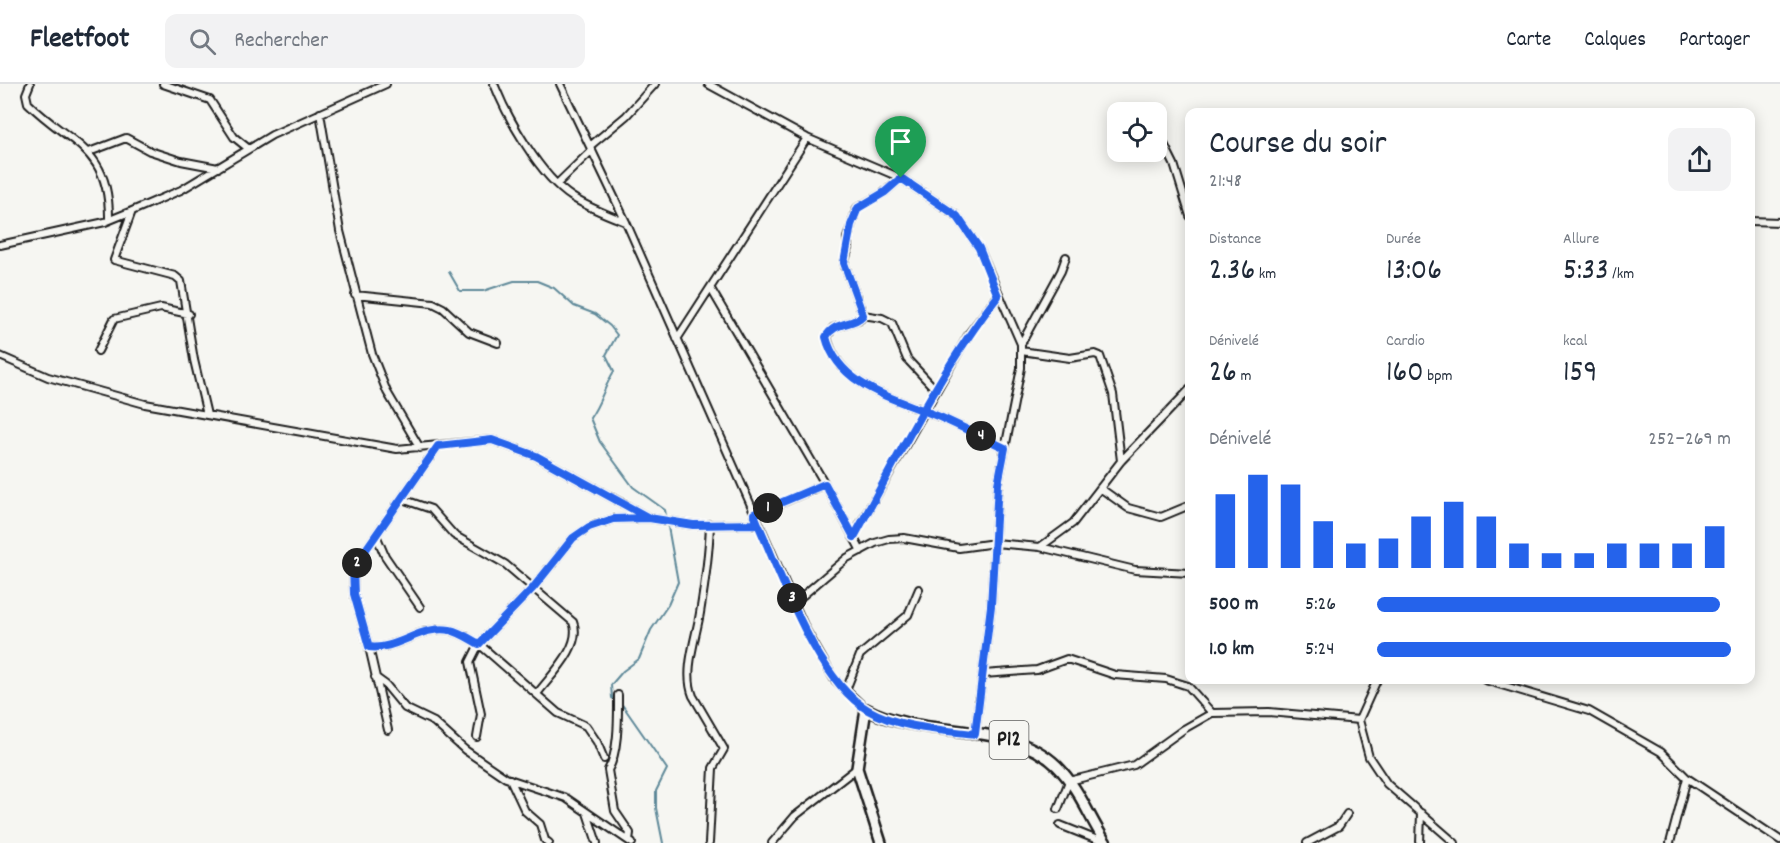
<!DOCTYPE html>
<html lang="fr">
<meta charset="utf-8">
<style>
:root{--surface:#fff;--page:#f2f2f3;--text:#1f2937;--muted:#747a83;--line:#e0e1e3;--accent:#2563eb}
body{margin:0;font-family:Dekko,sans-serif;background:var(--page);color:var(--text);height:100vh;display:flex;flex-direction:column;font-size:22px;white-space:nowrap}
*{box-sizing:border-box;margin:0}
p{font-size:20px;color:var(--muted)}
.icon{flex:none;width:33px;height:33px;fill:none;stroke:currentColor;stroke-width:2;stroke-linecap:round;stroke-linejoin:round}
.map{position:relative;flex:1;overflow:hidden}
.panel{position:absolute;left:1185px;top:24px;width:570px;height:576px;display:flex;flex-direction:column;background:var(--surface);border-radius:12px;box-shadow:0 3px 15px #0003}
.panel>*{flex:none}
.buttons{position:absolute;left:1107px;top:18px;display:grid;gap:12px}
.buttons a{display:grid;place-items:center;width:60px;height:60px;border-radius:12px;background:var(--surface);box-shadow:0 3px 15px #0003;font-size:30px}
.pin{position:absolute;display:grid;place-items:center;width:51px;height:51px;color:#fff;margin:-62px -26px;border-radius:50% 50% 50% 0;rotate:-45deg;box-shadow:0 0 6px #0007}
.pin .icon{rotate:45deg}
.km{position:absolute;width:30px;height:30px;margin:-15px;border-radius:50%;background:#222;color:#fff;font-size:16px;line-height:30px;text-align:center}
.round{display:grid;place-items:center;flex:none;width:63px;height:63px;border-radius:12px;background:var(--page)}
.head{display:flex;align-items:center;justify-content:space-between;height:102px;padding:0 24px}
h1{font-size:33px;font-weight:600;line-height:45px}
.figures{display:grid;grid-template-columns:repeat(3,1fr);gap:9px;height:102px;padding:6px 24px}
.figures div{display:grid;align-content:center}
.figures b{font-size:30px;font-weight:600}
.figures small{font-size:16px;font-weight:400}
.figures p{font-size:16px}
.chart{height:168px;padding:12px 24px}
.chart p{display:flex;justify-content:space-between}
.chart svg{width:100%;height:108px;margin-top:6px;stroke:var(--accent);stroke-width:6}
ul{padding:0 24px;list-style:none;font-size:20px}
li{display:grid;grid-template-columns:96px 72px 1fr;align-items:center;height:45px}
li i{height:15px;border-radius:8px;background:var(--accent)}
header{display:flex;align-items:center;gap:36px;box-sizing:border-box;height:84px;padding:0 30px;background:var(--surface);border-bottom:2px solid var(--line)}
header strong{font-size:28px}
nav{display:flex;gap:33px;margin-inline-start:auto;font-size:21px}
.search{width:420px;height:54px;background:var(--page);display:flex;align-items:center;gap:15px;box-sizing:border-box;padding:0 21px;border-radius:12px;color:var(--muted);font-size:22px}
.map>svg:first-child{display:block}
</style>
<header>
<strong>Fleetfoot</strong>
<div class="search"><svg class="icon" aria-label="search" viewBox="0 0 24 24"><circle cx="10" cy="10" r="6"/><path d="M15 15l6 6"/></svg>Rechercher</div>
<nav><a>Carte</a><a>Calques</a><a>Partager</a></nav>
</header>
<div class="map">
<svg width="1780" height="759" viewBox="0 0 1780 759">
<rect width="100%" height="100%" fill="#f6f6f2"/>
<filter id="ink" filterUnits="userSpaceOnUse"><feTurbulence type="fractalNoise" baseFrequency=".0167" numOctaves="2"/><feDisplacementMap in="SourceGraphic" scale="12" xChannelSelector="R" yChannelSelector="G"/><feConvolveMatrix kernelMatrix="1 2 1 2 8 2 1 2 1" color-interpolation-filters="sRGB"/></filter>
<g filter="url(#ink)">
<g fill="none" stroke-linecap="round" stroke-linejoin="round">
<path stroke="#5f8999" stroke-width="2" d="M449,188L460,207H483L514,197H537L554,204L574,222L595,230L610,242L617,251L606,271L614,287C604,303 601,319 590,334L600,358L633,403L665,426L678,498L668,521L651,546L639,575L623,587L611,601L612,614L616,616
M621,619L667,685L656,707V724L663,759"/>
<defs>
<path id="street" d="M30,0L26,10L28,19C71,62 110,63 109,136
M163,0L210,16L234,53L249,65
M494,0C508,35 540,92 572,113C589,124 608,131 626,138
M560,0L626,138L806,546L834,595L866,625
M708,0L807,54L901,94L957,132L979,164L1021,260V284L998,400L991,522L975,650
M320,29L340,147L372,270L387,308L420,364
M1156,44L1174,80L1190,132
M590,62L626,32L655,0
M89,68L126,54L150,67L181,77L218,84
M901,94L885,108L857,124L847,154L849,164L844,179L863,231L860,235L833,244L827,253C839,305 900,315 942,334C964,344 984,354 1005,364
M558,99L592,66
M132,127L114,176L175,192L181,197L194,276L207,331
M1750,137L1780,138
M0,161L105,138L132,127L181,106L272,51L386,0
M711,205L825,400L861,467
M355,211L433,219L443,224L469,248L498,259
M863,231L882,234L892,239L907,275L936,306
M677,255L807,54
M1021,260L1061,187L1066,173
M98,267L114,235L161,224L189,230
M1021,267L1070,274L1095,270L1100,272L1113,310L1121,377
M0,272L48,293L145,320L397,365L492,356L536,372L649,434L693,441L758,440
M438,362L353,484L354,510L369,563C397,567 421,540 450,546C460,548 470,555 479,560L533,504L573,454L589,443L613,435L649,434
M1100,404L1128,424L1161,433L1190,421
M402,415L431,425L454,451L505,480L573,538C583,562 550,592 537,610
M754,431L825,400
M376,451L385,472L420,523
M853,453L970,248L998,212
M1040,463L1073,439L1121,377L1190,305
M794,519L847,474L875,459L889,455L904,454L959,464L995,459L1040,463L1135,486L1190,489
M369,563L388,646
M983,590L1037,586L1067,575L1115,591L1166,595L1188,602L1212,629
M375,593L386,601L405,624L434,638L465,666L506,694L566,714L632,759
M1377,596L1359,636L1369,673L1387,700L1455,759
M1485,596L1589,627L1661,668L1687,694L1780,756
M846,606L860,571L908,531L919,505
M618,611C618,632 619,668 608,686L615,727L630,749L629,756
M477,653L481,630L470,578L479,560L558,629L586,642L597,658L604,675
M510,695L525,727L540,740L545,756L549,759
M1058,725L1069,697L1134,681L1184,645L1212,629L1269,628L1359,636
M587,729L597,759
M1060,741L1105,759
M709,759L713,684L724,665L693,612C683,588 696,554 700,529C705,499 709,470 710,440
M772,759L795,732L857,684
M1307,759L1339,742L1347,730
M1420,759L1421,729
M1670,759L1687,694"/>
<path id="primary" d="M881,759L857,684L866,625C924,656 1009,635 1057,682C1079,704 1089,733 1106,759"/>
</defs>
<use href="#street" stroke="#1c1c1c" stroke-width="10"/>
<use href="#primary" stroke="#1c1c1c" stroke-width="14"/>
<use href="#street" stroke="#f6f6f2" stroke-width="6"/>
<use href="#primary" stroke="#f6f6f2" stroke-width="9"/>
</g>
</g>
<g fill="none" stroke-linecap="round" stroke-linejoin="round" filter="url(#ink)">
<defs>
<path id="route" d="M901,94L957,132L979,164L998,212C941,285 899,371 854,453L825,400L754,430L758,440L693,441L649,434L613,435L589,443L573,454L533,504L479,560C470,555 460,548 450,546C421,540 397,567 369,563L354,510L353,484L438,362L492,356L536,372L649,434L693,441L758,440C782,493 817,596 868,626C899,644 941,646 975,650L991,522L998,400L1005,364C984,354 964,344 942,334C900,315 839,305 826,253C834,237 854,242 863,231L844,179L851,141L858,124L885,108L901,94"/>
</defs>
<use href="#route" stroke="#fff" stroke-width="12"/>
<use href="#route" stroke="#2563eb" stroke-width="8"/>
</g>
<g text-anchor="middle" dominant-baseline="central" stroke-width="4.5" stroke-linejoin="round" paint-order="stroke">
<rect fill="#f6f6f2" stroke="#5d5d5c" stroke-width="1.5" x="989.5" y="637" width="39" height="38" rx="4.5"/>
<g font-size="22" font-weight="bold" fill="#1c1c1c">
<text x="1009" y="656">P12</text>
</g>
</g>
</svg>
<div class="buttons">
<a><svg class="icon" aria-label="locate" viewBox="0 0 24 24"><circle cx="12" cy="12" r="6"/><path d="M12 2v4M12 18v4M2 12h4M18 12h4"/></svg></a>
</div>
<div class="pin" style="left:901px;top:94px;background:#1e9e55"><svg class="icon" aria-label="arrive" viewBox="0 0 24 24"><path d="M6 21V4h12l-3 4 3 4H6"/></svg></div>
<b class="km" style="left:768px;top:424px">1</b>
<b class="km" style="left:357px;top:479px">2</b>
<b class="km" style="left:792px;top:514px">3</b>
<b class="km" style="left:981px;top:352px">4</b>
<section class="panel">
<div class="head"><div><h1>Course du soir</h1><p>21:48</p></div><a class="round"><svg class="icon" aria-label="share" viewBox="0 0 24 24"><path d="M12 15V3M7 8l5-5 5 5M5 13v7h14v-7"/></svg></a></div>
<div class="figures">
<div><p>Distance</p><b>2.36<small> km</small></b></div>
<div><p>Durée</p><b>13:06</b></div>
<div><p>Allure</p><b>5:33<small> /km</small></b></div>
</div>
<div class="figures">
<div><p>Dénivelé</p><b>26<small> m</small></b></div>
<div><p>Cardio</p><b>160<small> bpm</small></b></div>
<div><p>kcal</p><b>159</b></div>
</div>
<div class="chart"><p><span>Dénivelé</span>252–269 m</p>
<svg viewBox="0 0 160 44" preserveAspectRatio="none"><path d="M5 44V14M15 44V6M25 44V10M35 44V25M45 44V34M55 44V32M65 44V23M75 44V17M85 44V23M95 44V34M105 44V38M115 44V38M125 44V34M135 44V34M145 44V34M155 44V27"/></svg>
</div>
<ul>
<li><b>500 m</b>5:26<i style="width:97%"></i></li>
<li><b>1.0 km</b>5:24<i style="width:100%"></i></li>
</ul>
</section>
</div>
